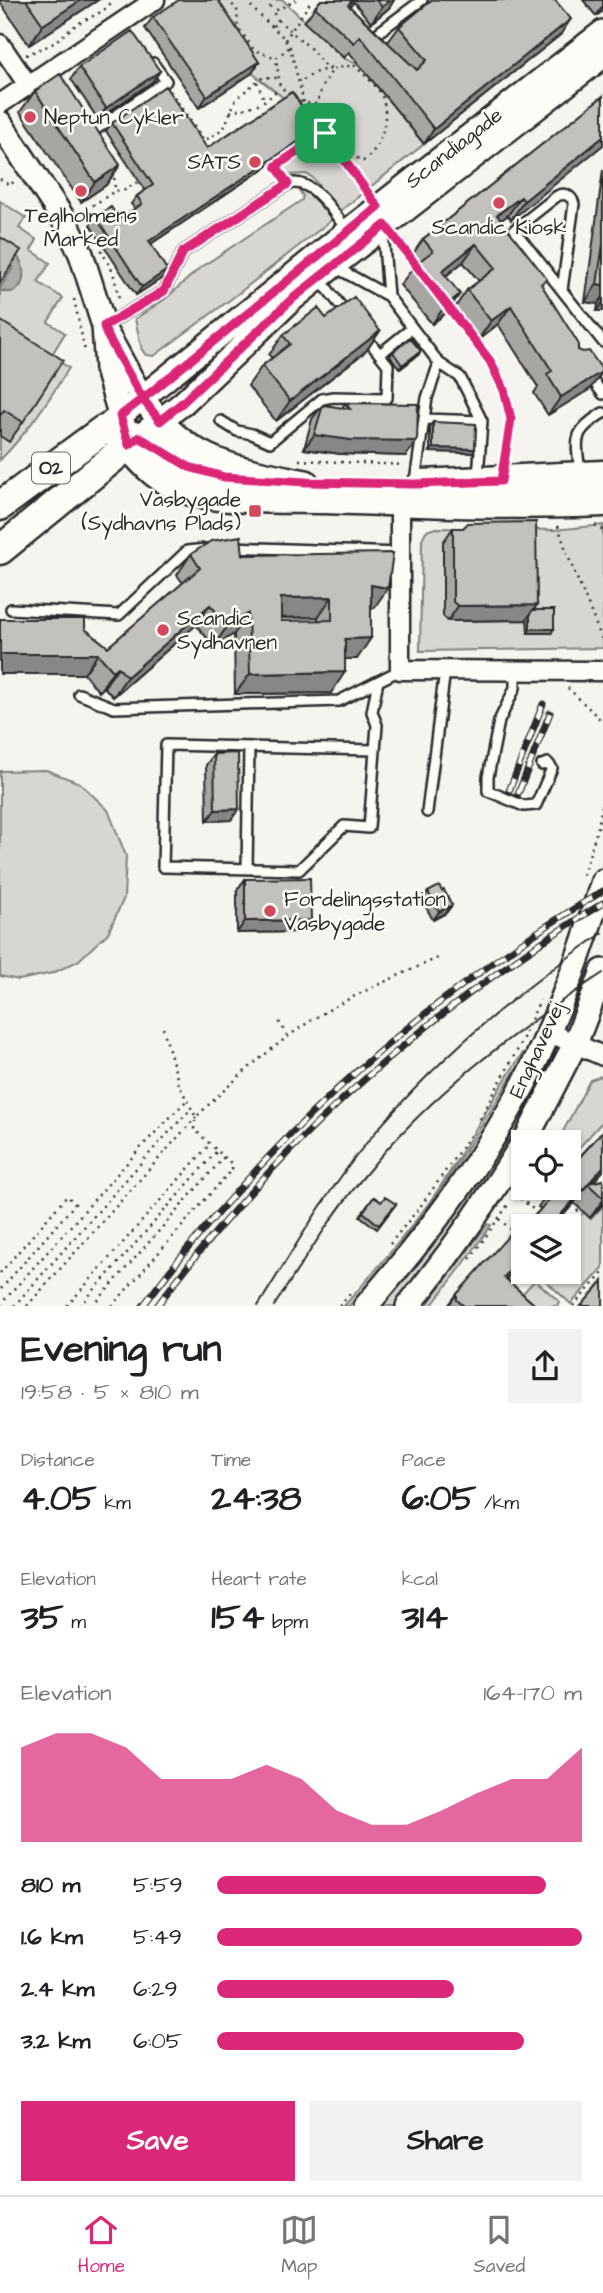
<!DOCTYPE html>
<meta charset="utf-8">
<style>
:root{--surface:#fff;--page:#f2f2f2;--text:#202124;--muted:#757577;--line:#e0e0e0;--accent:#db2777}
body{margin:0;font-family:"Architects Daughter",sans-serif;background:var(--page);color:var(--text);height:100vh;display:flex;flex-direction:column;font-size:26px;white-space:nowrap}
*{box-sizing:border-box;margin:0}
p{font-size:23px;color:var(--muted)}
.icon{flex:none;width:38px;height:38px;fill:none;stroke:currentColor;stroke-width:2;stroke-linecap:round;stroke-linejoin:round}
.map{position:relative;height:1306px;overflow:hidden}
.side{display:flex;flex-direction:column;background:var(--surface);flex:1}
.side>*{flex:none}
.buttons{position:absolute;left:511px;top:1130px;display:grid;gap:14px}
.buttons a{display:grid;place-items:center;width:70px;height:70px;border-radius:0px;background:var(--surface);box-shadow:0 2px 5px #0004;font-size:35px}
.pin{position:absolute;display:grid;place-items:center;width:60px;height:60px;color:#fff;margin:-30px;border-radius:14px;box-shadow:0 4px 10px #0006}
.round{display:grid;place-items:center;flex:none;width:74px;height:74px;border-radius:0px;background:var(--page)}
.summary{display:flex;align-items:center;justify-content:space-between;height:119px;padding:0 21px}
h1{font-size:38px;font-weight:700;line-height:52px}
.figures{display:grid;grid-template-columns:repeat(3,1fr);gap:10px;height:119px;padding:7px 21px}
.figures div{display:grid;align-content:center}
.figures b{font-size:35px;font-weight:700}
.figures small{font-size:19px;font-weight:400}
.figures p{font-size:19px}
.chart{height:196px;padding:14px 21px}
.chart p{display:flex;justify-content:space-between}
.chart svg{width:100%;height:126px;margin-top:7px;fill:var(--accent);opacity:.7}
.action{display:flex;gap:14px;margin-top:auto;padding:14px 21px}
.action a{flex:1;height:80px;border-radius:0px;background:var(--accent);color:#fff;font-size:28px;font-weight:700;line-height:80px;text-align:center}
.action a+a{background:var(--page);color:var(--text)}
ul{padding:0 21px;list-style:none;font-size:23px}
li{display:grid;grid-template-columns:112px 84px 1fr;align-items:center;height:52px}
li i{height:18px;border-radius:9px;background:var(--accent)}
.dock{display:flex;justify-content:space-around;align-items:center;height:98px;border-top:2px solid var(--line);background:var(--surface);font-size:19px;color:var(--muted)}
.dock a{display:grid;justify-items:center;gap:4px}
.dock .on{color:var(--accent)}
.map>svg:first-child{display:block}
</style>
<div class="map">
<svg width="603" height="1306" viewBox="0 0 603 1306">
<rect width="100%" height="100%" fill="#f5f4ef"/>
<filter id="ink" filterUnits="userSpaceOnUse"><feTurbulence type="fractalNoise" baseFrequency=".0143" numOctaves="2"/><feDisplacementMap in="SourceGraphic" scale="14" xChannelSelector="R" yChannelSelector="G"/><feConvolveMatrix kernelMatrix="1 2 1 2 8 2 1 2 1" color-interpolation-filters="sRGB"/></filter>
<g filter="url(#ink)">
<path fill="#d7d6d2" stroke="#81807e" stroke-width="2" d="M202,0H283L343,58L360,65L424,144L339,212L312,177L306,174L287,175L274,162L311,137L286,100L252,73Z
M303,188L333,219L235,296L154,356L146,355L142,350L135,319L165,299L200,268L302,200L303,196L300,192Z
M0,201L26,218L19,228L37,240L31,250L50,263L38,282L63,298L48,322L65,333L51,356L69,368C48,401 28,432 0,460V436L9,441L0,349Z
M603,525V648L420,651L422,539L426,531L436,528L554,530Z
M46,770L80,783L108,810L126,856L124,898L108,933L78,961L53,973L19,980L0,976V771Z
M523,1053L527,1056L518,1071L515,1070C466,1154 414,1233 349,1306H344C377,1269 410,1231 438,1190C468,1146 492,1096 523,1053Z
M543,1062L556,1069L524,1129L398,1306H376Z
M601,1076L603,1077V1121L569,1159V1143H557L590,1080Z
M603,1206V1268L571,1304L536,1272H569V1228L584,1212L591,1219Z
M488,1224L491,1225L462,1266L431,1306H428L429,1302Z
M535,1280L560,1302L557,1306H511Z"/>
<path fill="#adaca9" stroke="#797877" stroke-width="2" d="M14,253C31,267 24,301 0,290V288L13,267L0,259Z"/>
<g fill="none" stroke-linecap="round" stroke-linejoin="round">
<defs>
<path id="service" d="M378,42L376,40L379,32L422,0
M88,127L92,132L166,81L153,63
M383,232L388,296
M335,267L388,296L439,363L427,398L415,482
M319,278L347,314
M562,290L574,204C572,196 565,192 557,196L514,230L603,342
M106,325L164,291L183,252L288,184C313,176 334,214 348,231
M380,354L412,328
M439,363L460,377L482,421
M588,374L603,394
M424,419L482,421L478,477
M221,421L237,431L252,434L270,442L322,399L333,397L387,398L388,365L365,336
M580,472C576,439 572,432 603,413
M231,547L400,553
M11,609L119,615L187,551L206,549
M515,671V688L499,721L488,777V791L524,806L536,805L552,768L548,763L542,765
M79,694L114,708L339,701L400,670
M374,750L166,745L163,867L299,870L344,826L369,828L377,725L372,712L378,681
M427,812L445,670
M247,869L249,747"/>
<path id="minor" d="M0,44L28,85
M0,104L155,0
M400,501V670L603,671
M548,1032L603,1056"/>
<path id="tertiary" d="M0,123L66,223L81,254L104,326L107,369L129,445L183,403L291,300L333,266L603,56
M107,335C120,356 130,380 144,400C188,463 236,468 306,482
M111,423L348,231L603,32
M524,1143L575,1044L603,971
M366,1306C432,1229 494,1148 538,1056C564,1000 585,940 603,881
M408,1306C450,1254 488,1200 523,1143"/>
<path id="primary" d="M422,484L603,475
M0,506L103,430C124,432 142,437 160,448C171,455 181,464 193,469C214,477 237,477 259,479
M0,550L129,445C146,466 162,482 188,490C224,501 286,498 326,499C418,502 511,506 603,502"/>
</defs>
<use href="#service" stroke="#2b2b2b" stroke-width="14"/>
<use href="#minor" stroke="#2b2b2b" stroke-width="23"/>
<use href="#tertiary" stroke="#2b2b2b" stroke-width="28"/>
<use href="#primary" stroke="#2b2b2b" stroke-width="33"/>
<path stroke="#2b2b2b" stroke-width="2.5" stroke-dasharray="2 5" stroke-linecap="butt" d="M227,0L237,9L238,27L254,50L276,58
M247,0L253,9L281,35L290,47L304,103L367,192
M266,0L273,12
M278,20L310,48L323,64L333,69L318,71L300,82
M273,26L278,20L273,12L296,0
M285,40L312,0
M26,55L52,44L77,24L103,11L114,0
M257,82L265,102
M170,91L204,140
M290,94L280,87L276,58L290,47
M295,97L304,103L317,104L355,157L363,161C382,149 391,115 381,94C375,83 363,74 354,65L333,69L322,87L317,104
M230,112C250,107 265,105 279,88
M201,143L224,128L236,99L257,81L264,77L278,78
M114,171L115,191
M282,175L276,166L325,133
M0,179L10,185L15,181
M81,213L115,191L125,190L142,179
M397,242L416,267
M101,250L113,272L120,302
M74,299L85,351
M448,308C473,340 511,377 511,420C511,432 507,445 505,457
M299,460L404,465
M595,525L603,531
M558,526L568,556L603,642
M568,688L603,722
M583,875L598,827L603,801
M279,1022L288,1037
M163,1028L179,1085L196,1117C233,1081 271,1046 315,1018C354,994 398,976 440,957
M480,1119L519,1047L540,1000
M515,1194L540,1215
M499,1219L515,1233
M563,1227L582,1206
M390,1244L423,1203L473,1131
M470,1259L510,1202
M0,1273L67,1196L75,1204L0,1290
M511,1285L523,1272
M0,1305L145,1143L187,1100
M14,1306L157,1145L191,1109
M27,1306L196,1117
M67,1306L210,1144L194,1129L195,1120
M80,1306L217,1151
M93,1306L224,1157
M112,1306L232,1169V1164L210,1144
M339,1306L351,1293
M573,1306L603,1273"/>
<use href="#service" stroke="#fdfcf7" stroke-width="9"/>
<use href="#minor" stroke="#fdfcf7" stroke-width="18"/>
<use href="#tertiary" stroke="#fdfcf7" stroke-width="23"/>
<use href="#primary" stroke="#fdfcf7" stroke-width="28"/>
<path stroke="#2b2b2b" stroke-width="2" d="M258,1306C292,1252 324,1196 364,1146C431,1063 515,993 603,933
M274,1306C303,1262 331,1216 365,1175C431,1093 515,1031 603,973"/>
<defs>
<path id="rail" d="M509,791L543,704
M518,794L550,713
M143,1306C268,1138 423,998 603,891
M157,1306C279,1142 428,1010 603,903"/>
</defs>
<use href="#rail" stroke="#2b2b2b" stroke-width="7"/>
<use href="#rail" stroke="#fdfcf7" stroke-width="4.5" stroke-dasharray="13" stroke-linecap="butt"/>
</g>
<path fill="#a7a6a3" stroke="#2b2b2b" stroke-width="2" fill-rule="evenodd" d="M0,0H98L29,45L0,2Z
M321,0H394L389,8L371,23L354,2L350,7L388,42L399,27L560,35L424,144L349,52L344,58L304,22Z
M583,0H603V11L596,16Z
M153,17L259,62L252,73L199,108L145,28Z
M79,67L160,71L152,82L98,119L71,79Z
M35,91L120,165L106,185L81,202L20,112Z
M603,96L511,220L508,215L501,220L542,286L578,350L603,371L590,389L548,415L534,393L538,387L498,324L478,340L454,309L467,290L479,281L463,262L446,276L447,312L432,324L400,285L416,264L411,257L423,239Z
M112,123L207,148L311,137L151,244L162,278L136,295L90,225L96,217L119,219L135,209L131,204L137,196L145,190L106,131Z
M603,170V311H597L598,304L585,302Z
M326,318L380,331L366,351L276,421L248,386L262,366L272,358L269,355L283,335Z
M0,323L23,422L9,442L0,436Z
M393,352L418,355L400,369L390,356Z
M345,403L406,456L341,454L304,449L312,419L323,405L342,408Z
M433,422L473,453L430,452V426Z
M453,528L537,605L533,610L551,633H528L527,618L526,620L448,621L443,616V542Z
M191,554L243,555L374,608L371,607L357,659H345L331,693L235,694L234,634L214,646L196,625L113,697L104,687L99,692L84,674H0V619L85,629L108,647L183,583L177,575ZM318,617V621H281V618Z
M214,754L231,820L207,821L206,765Z
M245,879L311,920L303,932L237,933V890Z
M428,892L452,905L446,913L433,920L422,900Z
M603,1131V1171L593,1182L603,1180V1204L590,1218L574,1203L506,1279L536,1306H448L457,1294L541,1209L538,1207L551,1188Z
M374,1197L381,1202L396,1204L377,1229L360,1216Z"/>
<path fill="#888785" stroke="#2b2b2b" stroke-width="2" d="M81,0H98L29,45L43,25Z
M391,0H394L389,8L371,23L382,7Z
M603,6V11L596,16Z
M571,19L560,35L424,144L434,129Z
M259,62L252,73L199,108L207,96Z
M160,71L152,82L98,119L106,108Z
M317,129L311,137L143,249L149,241Z
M603,137V145L511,220L524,201Z
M120,165L106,185L81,202L95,182Z
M521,197L508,215L484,233L497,215Z
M476,244L463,262L429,289L442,271Z
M167,270L162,278L136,295L142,287Z
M597,284L603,285V297L598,304L585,302Z
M460,294L447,312L432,324L445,306Z
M603,302V311H597Z
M511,306L498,324L478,340L491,321Z
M380,331L366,351L276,421L290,401Z
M421,351L418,355L400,369L402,365Z
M603,371L590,389L548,415L561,397Z
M314,435L417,441L406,456L341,454L304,449Z
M433,448L475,449L473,453L430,452Z
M371,585L388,588L374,608L357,605Z
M332,597L318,617L267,618L281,598Z
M210,605L196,625L113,697L127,677Z
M537,605L526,620L448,621L458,606Z
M248,614L234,634L214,646L228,625Z
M530,629H554L551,633H528Z
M371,638L357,659H331L345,639Z
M0,654H98L84,674H0Z
M118,667L104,687L99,692L113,671Z
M345,672L331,693L235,694L250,674Z
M239,809L231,820L207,821L215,810Z
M452,905L446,913L433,920L439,912Z
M311,920L303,932L237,933L245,921Z
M603,1167V1171L590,1186L588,1185Z
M588,1184L574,1203L553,1227H550Z
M603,1200V1204L590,1218Z
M523,1256V1260L491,1296L504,1277Z"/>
<path fill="#c2c1be" stroke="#2b2b2b" stroke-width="2" fill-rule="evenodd" d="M26,0H81L43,25Z
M179,0H218L259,62L207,96L153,17Z
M321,0H353L348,5L417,70L427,60L399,27L432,0H555L571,19L434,129L360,36L354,43L315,7Z
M376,0H391L382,7Z
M132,31L160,71L106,108L79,67Z
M60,74L120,165L95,182L35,91Z
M165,86L207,148L292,92L317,129L149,241L167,270L142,287L96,217L111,207L119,219L142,204L137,196L153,185L112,123Z
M603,96V137L524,201L521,197L497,215L547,279L541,284L578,343V350L583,352L589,351L603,371L561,397L547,374L552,371L511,306L491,321L467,290L496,268L476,244L442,271L460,294L445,306L413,266L433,251L423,239Z
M0,237L21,250L0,283Z
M603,244V285L597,284Z
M354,297L380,331L290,401L262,366L290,344L283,335L318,308L326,318Z
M1,321L63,360L23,422L4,410L0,416V323Z
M410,338L421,351L402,365L393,352Z
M345,403L418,404L417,441L351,440L314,435L323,405L350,409Z
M433,422L476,424L475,449L433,448Z
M536,522L537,605L458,606L453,602V528H463L468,523Z
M241,536L243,555L393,553L388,588L371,585V638L345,639V672L250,674L248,614L228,625L210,605L127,677L118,667L113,671L98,654H0V619H85V629L108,647L200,568L191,554L211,541ZM332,597V620L281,621V598Z
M533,610H554V629H530V614Z
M238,753L239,809L215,810L214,754Z
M310,878L311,920L245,921V879Z
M439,886L442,891L444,890L452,905L439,912L428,892Z
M603,1131V1167L589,1183L603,1180V1198L588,1184L550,1227H523V1256L504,1277L536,1306H464L457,1300V1294L526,1216L531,1220L556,1192L552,1188H569V1169Z
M374,1197L381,1202L385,1197L396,1204L379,1225L363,1212Z
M603,1281V1306H581Z"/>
</g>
<g fill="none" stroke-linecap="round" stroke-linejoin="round" filter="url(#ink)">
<defs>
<path id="route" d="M325,133L378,207L155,389L120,416L129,445L139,437L189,467L224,477L306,482L415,484L501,481L511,419L504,390L490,361L385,225L291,300L183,402L160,421L142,398L106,333L104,326L164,291L183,252L288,184L276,166L325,133"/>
</defs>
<use href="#route" stroke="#fff" stroke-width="14"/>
<use href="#route" stroke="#db2777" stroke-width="9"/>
</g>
<g fill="#d1495b" stroke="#fdfcf7" stroke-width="2.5">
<circle cx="30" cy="117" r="7"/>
<circle cx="255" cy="162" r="7"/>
<circle cx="81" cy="191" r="7"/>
<circle cx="499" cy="203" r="7"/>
<rect x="248" y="504" width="14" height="14" rx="3.5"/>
<circle cx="163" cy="630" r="7"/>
<circle cx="270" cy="911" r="7"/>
</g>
<g text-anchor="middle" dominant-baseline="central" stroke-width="5" stroke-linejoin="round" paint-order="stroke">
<rect fill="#fdfcf7" stroke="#6a6a68" stroke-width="2" x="32" y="452.5" width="38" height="31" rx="5"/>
<g font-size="19" font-weight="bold" fill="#2b2b2b">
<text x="51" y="468">O2</text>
</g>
<g font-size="21" fill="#2b2b2b" stroke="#fdfcf7" text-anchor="start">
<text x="44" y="117">Neptun Cykler</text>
<text x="241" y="162" text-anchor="end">SATS</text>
<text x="81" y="215" text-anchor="middle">Teglholmens<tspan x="81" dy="24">Marked</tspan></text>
<text x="499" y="227" text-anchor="middle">Scandic Kiosk</text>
<text x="241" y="499" text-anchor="end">Vasbygade<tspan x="241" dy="24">(Sydhavns Plads)</tspan></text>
<text x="177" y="618">Scandic<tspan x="177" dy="24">Sydhavnen</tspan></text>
<text x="284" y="899">Fordelingsstation<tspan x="284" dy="24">Vasbygade</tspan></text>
</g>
<g font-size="21" fill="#2b2b2b" stroke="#fdfcf7">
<text transform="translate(454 148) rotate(-38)">Scandiagade</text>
<text transform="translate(537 1050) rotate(-65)">Enghavevej</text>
</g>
</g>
</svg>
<div class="buttons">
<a><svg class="icon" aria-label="locate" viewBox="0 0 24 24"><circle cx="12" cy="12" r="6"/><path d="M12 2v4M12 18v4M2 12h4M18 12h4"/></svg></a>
<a><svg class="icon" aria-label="layers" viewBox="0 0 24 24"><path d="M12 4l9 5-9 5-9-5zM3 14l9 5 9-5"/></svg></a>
</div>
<div class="pin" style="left:325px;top:133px;background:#1e9e55"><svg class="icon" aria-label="arrive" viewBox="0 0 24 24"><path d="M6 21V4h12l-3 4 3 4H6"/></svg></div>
</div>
<section class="side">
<div class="summary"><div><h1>Evening run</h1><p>19:58 · 5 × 810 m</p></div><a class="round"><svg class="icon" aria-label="share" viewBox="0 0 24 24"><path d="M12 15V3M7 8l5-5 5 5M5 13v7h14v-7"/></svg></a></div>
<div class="figures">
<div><p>Distance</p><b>4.05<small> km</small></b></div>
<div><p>Time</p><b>24:38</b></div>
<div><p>Pace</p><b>6:05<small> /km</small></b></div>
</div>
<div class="figures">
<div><p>Elevation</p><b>35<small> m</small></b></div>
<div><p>Heart rate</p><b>154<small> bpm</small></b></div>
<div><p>kcal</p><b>314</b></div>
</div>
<div class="chart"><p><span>Elevation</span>164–170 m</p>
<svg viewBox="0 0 160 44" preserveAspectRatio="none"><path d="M0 44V11L10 6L20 6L30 11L40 22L50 22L60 22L70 17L80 22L90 33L100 38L110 38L120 33L130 27L140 22L150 22L160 11V44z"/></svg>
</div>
<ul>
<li><b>810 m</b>5:59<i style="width:90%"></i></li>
<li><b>1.6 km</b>5:49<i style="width:100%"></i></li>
<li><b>2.4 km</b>6:29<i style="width:65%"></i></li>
<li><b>3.2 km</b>6:05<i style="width:84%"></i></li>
</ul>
<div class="action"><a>Save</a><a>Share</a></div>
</section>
<nav class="dock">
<a class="on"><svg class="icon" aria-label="home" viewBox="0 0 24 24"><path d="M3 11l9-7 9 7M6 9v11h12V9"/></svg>Home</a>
<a><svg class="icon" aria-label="map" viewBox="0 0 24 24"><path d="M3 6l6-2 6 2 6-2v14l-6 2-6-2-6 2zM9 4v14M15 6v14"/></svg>Map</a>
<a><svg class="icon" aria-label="saved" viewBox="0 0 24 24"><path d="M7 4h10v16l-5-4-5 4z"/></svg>Saved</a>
</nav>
